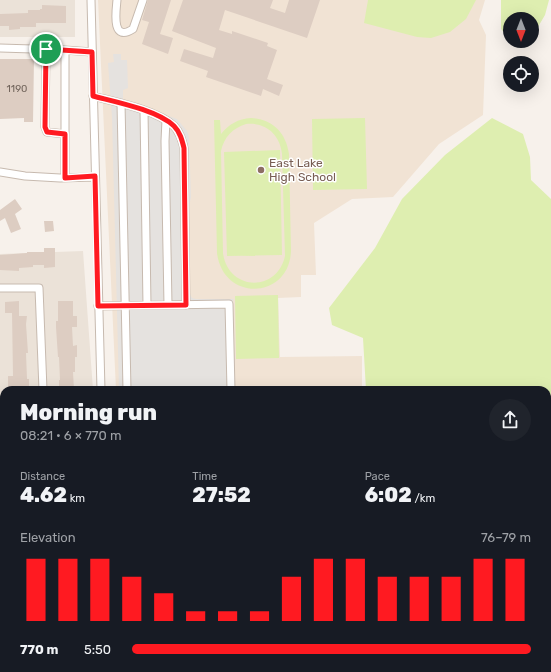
<!DOCTYPE html>
<meta charset="utf-8">
<style>
:root{--surface:#171b24;--page:#20242c;--text:#f1f3f6;--muted:#9ea1a6;--accent:#ff1a21}
body{margin:0;font-family:Rubik,sans-serif;background:var(--page);color:var(--text);height:100vh;display:flex;flex-direction:column;font-size:15px;white-space:nowrap}
*{box-sizing:border-box;margin:0}
p{font-size:13px;color:var(--muted)}
.icon{flex:none;width:22px;height:22px;fill:none;stroke:currentColor;stroke-width:2;stroke-linecap:round;stroke-linejoin:round}
.map{position:relative;flex:1;overflow:hidden}
.sheet{position:absolute;left:0px;top:386px;width:551px;height:286px;display:flex;flex-direction:column;background:var(--surface);border-radius:12px 12px 0 0;box-shadow:0 4px 16px #0002}
.sheet>*{flex:none}
.needle{width:26px;rotate:180deg}
.tools{position:absolute;left:503px;top:12px;display:grid;gap:8px}
.tools a{display:grid;place-items:center;width:36px;height:36px;border-radius:50%;background:var(--surface);box-shadow:0 4px 16px #0002;font-size:20px}
.pin{position:absolute;display:grid;place-items:center;width:34px;height:34px;color:#fff;margin:-17px;border:2px solid #fff;border-radius:50%;box-shadow:0 1px 4px #0007}
.round{display:grid;place-items:center;flex:none;width:42px;height:42px;border-radius:21px;background:var(--page)}
.head{display:flex;align-items:center;justify-content:space-between;height:68px;padding:0 20px}
h1{font-size:22px;font-weight:800;line-height:30px}
.metrics{display:grid;grid-template-columns:repeat(3,1fr);gap:6px;height:68px;padding:4px 20px}
.metrics div{display:grid;align-content:center}
.metrics b{font-size:20px;font-weight:800}
.metrics small{font-size:11px;font-weight:400}
.metrics p{font-size:11px}
.chart{height:112px;padding:8px 20px}
.chart p{display:flex;justify-content:space-between}
.chart svg{width:100%;height:72px;margin-top:4px;stroke:var(--accent);stroke-width:6}
ul{padding:0 20px;list-style:none;font-size:13px}
li{display:grid;grid-template-columns:64px 48px 1fr;align-items:center;height:30px}
li i{height:10px;border-radius:5px;background:var(--accent)}
.map>svg:first-child{display:block}
</style>
<div class="map">
<svg width="551" height="672" viewBox="0 0 551 672">
<rect width="100%" height="100%" fill="#f7f1eb"/>
<path fill="#ebe2d8" d="M0,0H75V37H0Z
M83,251L93,390H46L42,288L39,284H0V254Z
M0,292H36L40,390H4V436H0Z
M0,443H2L4,452V668H38L39,672H0Z
M551,461V672H501V668H547V465Z
M45,668H221L222,672H46Z
M228,668H317L327,671L345,668H385L383,672H229Z
M429,668H494V672H429Z"/>
<path fill="#f1e3d4" d="M98,0H485L479,20L486,35L483,115L439,144L393,197L352,199L314,223L316,275H301V297L278,298L280,357L362,356V390H116Z"/>
<path fill="#deeeb0" fill-rule="evenodd" d="M368,0H476L466,19L450,32L431,38L417,37L364,23Z
M501,0H549L545,15L532,37V19H510V39L501,29Z
M251,118C272,119 286,132 289,154L291,251C289,300 223,302 217,253L214,120H220L221,134C229,124 238,119 251,118ZM246,124C265,122 280,134 282,154L285,256C277,293 228,291 223,253L221,151C224,137 233,128 246,124Z
M365,118L367,189L313,190L312,119Z
M492,118L523,134L530,157L531,180L551,199V433H547V390H366L363,338L332,325L329,308L375,248L402,199L445,155Z
M280,150L282,255L227,256L224,152Z
M278,295L279,358L236,359L235,296Z
M385,668H429V672H383Z"/>
<path fill="#e5e2df" d="M113,54H121V60H127L128,88L123,90V99L177,119L187,131L189,137L191,197L188,211L190,294L192,298L196,299H233L235,390H119L112,117L108,63L114,62Z"/>
<path fill="#ddcdc2" d="M148,0H171L160,34L173,38L168,54L142,44L149,22L142,20Z
M183,0H273L270,8L285,13L289,0H320L307,38L225,10L219,30L232,34V31L268,43L267,46L277,50L267,79L283,85L279,96L263,89L261,96L206,77L208,71L180,61L184,49L213,58L216,48L172,31Z
M42,5L66,6V23H36V27H20V29L9,30V26H0V14L28,13V10H40V9H42Z
M0,59H34L33,122H24V118L0,119Z
M15,199L22,209L15,214L21,229L11,233L5,218L0,221V210Z
M44,221H53L54,231L45,232Z
M44,248H55V267L44,268V265H33V267L19,268V271L0,270V255L27,253V252H44Z
M19,301V316H27L26,324L28,353H26L27,379H29V387H8V376H13L12,313H5V302Z
M58,301H73V316H77V327H72L73,346L77,345V357H75V372H73L74,390H59V380H60L59,357H58L56,327V321H58Z"/>
<g fill="none" stroke-linecap="round" stroke-linejoin="round">
<defs>
<path id="minor" d="M91,0L101,390
M117,0C116,11 111,43 133,29L143,0
M0,48L65,50V178
M46,49L45,127L47,132L65,134
M65,50L92,52
M93,96C116,102 157,110 174,126C180,132 182,140 184,148L186,305
M121,103L127,390
M144,111L147,305
M166,120L165,141L168,305
M0,172L25,176L60,178L95,177
M0,288H39L43,390
M98,306L229,304L231,390
M547,437H551
M0,440H4
M42,668L43,672
M224,668L225,672
M498,672V668"/>
</defs>
<use href="#minor" stroke="#c7baaf" stroke-width="9"/>
<use href="#minor" stroke="#fff" stroke-width="7"/>
</g>
<g fill="none" stroke-linecap="round" stroke-linejoin="round">
<defs>
<path id="route" d="M46,49L92,52L93,96C116,102 157,110 174,126C180,132 182,140 184,148L186,305L98,306L95,176L65,178V134L47,132L45,127Z"/>
</defs>
<use href="#route" stroke="#fff" stroke-width="8"/>
<use href="#route" stroke="#ff1a21" stroke-width="5"/>
</g>
<circle fill="#8d6e63" stroke="#fff" stroke-width="1.5" cx="261" cy="170" r="4"/>
<g text-anchor="middle" dominant-baseline="central" stroke-width="3" stroke-linejoin="round" paint-order="stroke">
<g font-size="10" fill="#70635a">
<text x="17" y="89">1190</text>
</g>
<g font-size="12" fill="#785e54" stroke="#fff" text-anchor="start">
<text x="269" y="163">East Lake<tspan x="269" dy="14">High School</tspan></text>
</g>
</g>
</svg>
<div class="tools">
<a><svg class="needle" viewBox="-14 -14 28 28"><path d="M0-13l5 13h-10z" fill="#e53935"/><path d="M0 13l5-13h-10z" fill="#9ea1a6"/></svg></a>
<a><svg class="icon" aria-label="locate" viewBox="0 0 24 24"><circle cx="12" cy="12" r="6"/><path d="M12 2v4M12 18v4M2 12h4M18 12h4"/></svg></a>
</div>
<div class="pin" style="left:46px;top:49px;background:#1e9e55"><svg class="icon" aria-label="arrive" viewBox="0 0 24 24"><path d="M6 21V4h12l-3 4 3 4H6"/></svg></div>
<section class="sheet">
<div class="head"><div><h1>Morning run</h1><p>08:21 · 6 × 770 m</p></div><a class="round"><svg class="icon" aria-label="share" viewBox="0 0 24 24"><path d="M12 15V3M7 8l5-5 5 5M5 13v7h14v-7"/></svg></a></div>
<div class="metrics">
<div><p>Distance</p><b>4.62<small> km</small></b></div>
<div><p>Time</p><b>27:52</b></div>
<div><p>Pace</p><b>6:02<small> /km</small></b></div>
</div>
<div class="chart"><p><span>Elevation</span>76–79 m</p>
<svg viewBox="0 0 160 44" preserveAspectRatio="none"><path d="M5 44V6M15 44V6M25 44V6M35 44V17M45 44V27M55 44V38M65 44V38M75 44V38M85 44V17M95 44V6M105 44V6M115 44V17M125 44V17M135 44V17M145 44V6M155 44V6"/></svg>
</div>
<ul>
<li><b>770 m</b>5:50<i style="width:100%"></i></li>
</ul>
</section>
</div>
